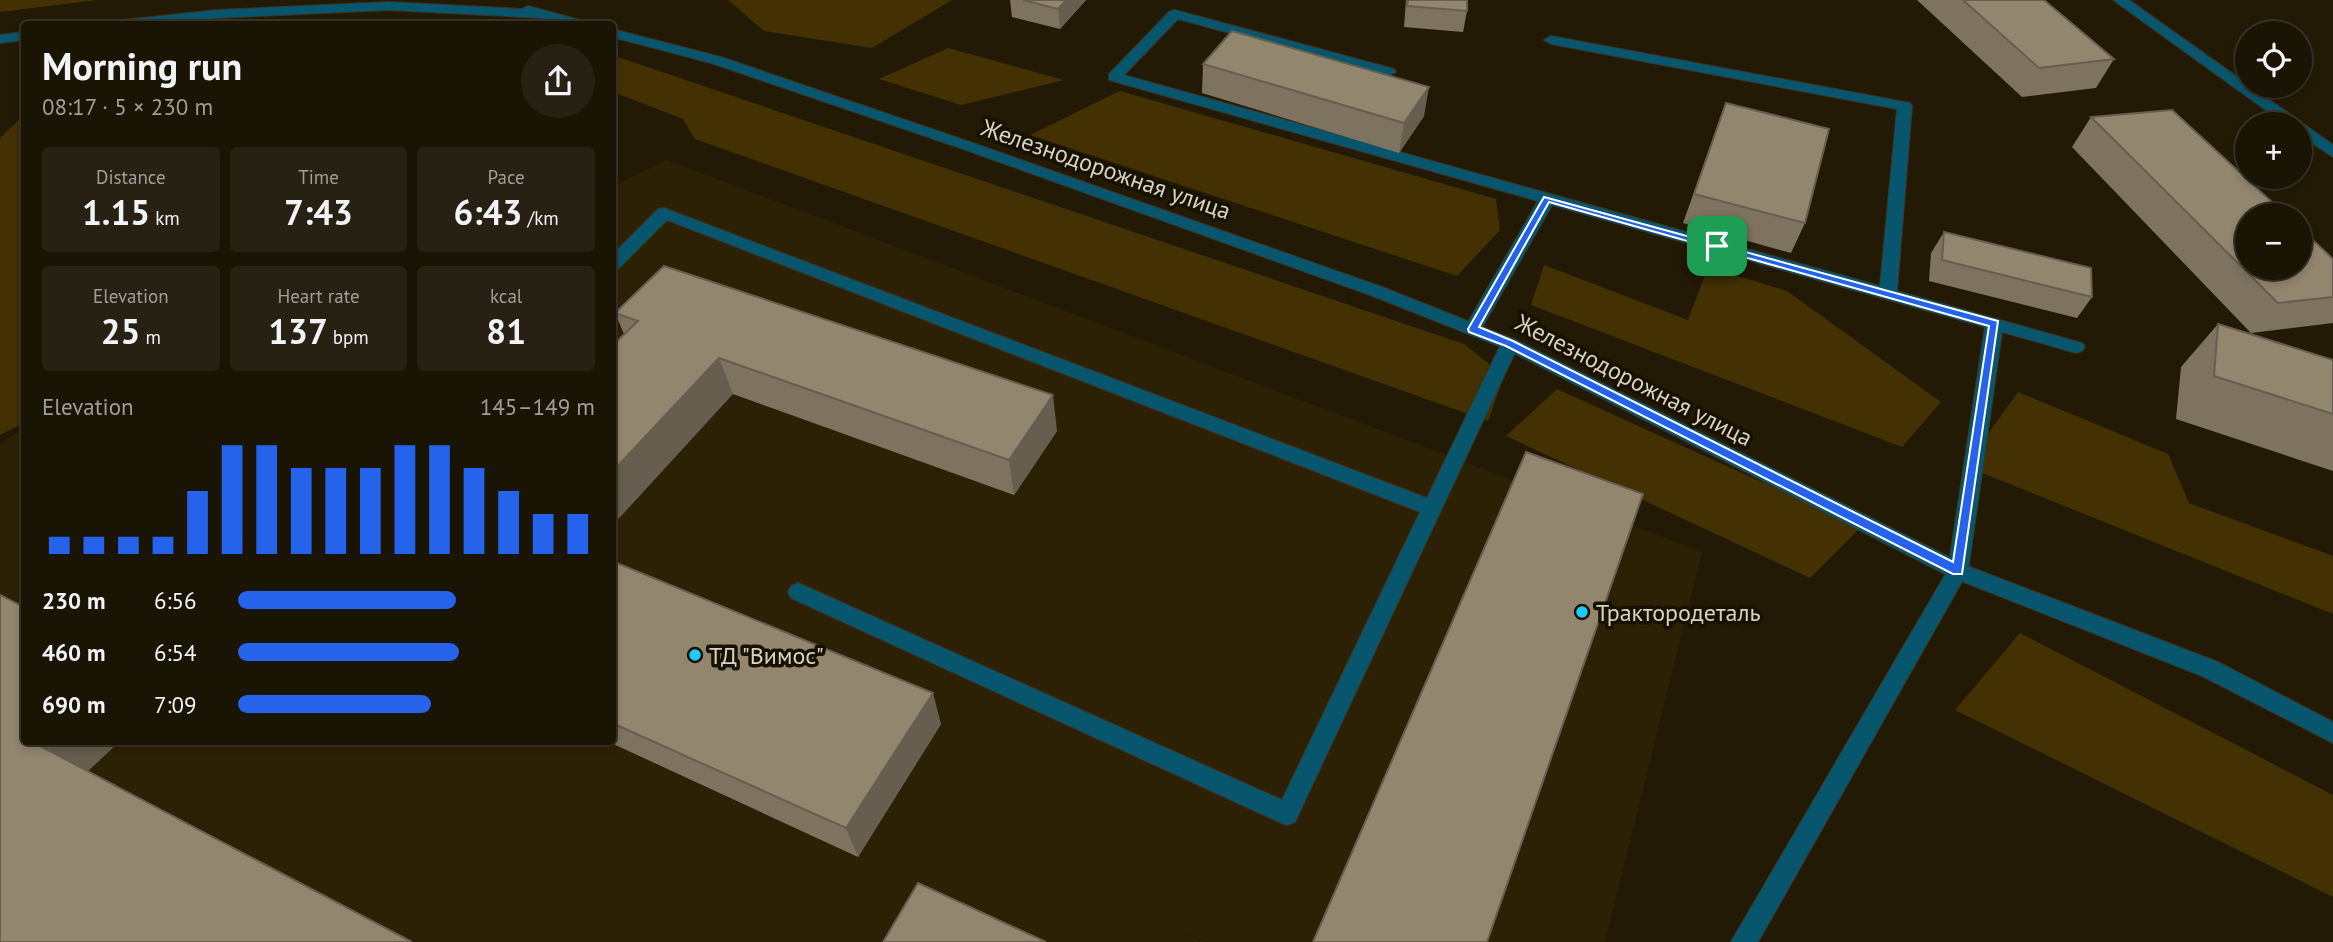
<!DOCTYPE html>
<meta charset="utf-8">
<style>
:root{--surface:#1a1404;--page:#272113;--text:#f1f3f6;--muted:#9f9e9a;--line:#383326;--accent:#2563eb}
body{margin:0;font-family:"PT Sans",sans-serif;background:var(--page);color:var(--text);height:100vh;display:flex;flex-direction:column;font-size:26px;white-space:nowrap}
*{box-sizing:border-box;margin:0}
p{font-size:23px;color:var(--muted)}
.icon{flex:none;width:38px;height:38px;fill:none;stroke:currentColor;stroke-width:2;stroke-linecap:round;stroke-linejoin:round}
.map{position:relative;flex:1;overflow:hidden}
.panel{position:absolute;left:21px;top:21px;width:595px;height:724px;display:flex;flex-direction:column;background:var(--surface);border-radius:7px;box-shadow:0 4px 10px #0003,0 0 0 2px var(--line)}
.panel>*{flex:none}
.fabs{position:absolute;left:2235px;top:21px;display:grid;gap:14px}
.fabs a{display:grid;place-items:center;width:77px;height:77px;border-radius:50%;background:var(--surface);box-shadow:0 4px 10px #0003,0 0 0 2px var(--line);font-size:35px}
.pin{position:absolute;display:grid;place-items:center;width:60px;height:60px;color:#fff;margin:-30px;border-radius:14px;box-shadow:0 4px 10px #0006}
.round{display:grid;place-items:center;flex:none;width:74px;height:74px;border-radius:37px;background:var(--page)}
.headline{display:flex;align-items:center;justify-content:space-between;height:119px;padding:0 21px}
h1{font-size:38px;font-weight:600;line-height:52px}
.figures{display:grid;grid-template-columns:repeat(3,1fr);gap:10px;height:119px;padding:7px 21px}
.figures div{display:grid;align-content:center;border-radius:7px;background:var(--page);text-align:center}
.figures b{font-size:35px;font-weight:600}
.figures small{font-size:19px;font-weight:400}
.figures p{font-size:19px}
.chart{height:196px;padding:14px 21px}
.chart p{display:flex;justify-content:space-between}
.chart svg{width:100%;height:126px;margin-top:7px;stroke:var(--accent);stroke-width:6}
ul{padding:0 21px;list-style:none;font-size:23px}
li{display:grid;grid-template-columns:112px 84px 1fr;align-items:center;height:52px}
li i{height:18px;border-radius:9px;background:var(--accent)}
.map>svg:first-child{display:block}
</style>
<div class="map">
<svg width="2333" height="942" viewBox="0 0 2333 942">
<rect width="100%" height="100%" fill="#231a06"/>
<path fill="#2d2105" d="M667,160L1702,552L1605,942H1208L1183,931L1205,942H0V444L24,428V742H612L613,186Z"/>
<path fill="#433104" d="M0,0H98L0,12Z
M728,0H952L872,48L764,31Z
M948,48L1064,80L961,105L879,79Z
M612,55L1464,344L1489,364L1500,388L1488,421L695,139L683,119L613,92Z
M1120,91L1496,199L1500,230L1457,276L1030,135Z
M24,115V423L0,435V138Z
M1544,265L1688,320L1708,267L1787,291L1941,402L1902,447L1531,305Z
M1557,389L1861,527L1810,578L1506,436Z
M2018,392L2168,454L2189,503L2333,556V614L1965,466Z
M2020,633L2333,795V897L1955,710Z"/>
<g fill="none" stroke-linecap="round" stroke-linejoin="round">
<defs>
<path id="service" d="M2113,0H2129L2305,125L2333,145V157L2300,135V124H2285Z
M1175,10L1394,69L1396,72L1389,76L1178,19L1124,75L1880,286L1897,109L1551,44L1544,40L1551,36L1910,103L1912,106L1897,291L2082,343L2085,347L2082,351L2076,353L2002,332L1968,571L1758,942H1731L1948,570L1985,327L1552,205L1479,333H1467L1464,329L1538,201L1109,80V74L1170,11Z
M664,208L1427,498L1501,344L1504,340H1516L1519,344L1295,822L1287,825L1279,822L791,598L788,592L791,586L798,583L805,586L1282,800L1420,512L667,220L618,269L612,270V255L658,209Z"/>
<path id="tertiary" d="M389,2L522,9L528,6L584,21L586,24H566L541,18L389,10L217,18L157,24H116L123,20L217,10Z
M612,29L721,57L973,143L1382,287L1516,340L1965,565L2218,662L2333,722V743L2202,676L1951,577L1504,348L1370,295L963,149L711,63L612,37Z
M24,32V40L0,43V35Z"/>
</defs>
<use href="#service" stroke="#3c3421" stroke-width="2"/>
<use href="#tertiary" stroke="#3c3421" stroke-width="2"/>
<use href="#service" fill="#07566e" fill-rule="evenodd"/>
<use href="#tertiary" fill="#07566e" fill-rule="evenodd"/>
</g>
<path fill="#7e735f" d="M1010,0H1086L1060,29L1012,17Z
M1406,0H1467V11L1463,32L1404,27Z
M1917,0H2044L2114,59L2096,88L2022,97Z
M1203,64L1424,116L1399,153L1202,93Z
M1726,103L1805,223L1791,253L1683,223Z
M2091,117L2333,259V323L2251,333L2072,147Z
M1944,232L2092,297L2077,318L1929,281L1931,253Z
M615,313L1057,431L1014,495L733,394L624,334Z
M2218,324L2333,360V471L2176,419L2181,367Z
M612,561L941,724L858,857L609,742H612Z"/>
<path fill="#665e4e" d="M1066,0H1086L1060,29L1058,9Z
M1429,87L1424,116L1399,153L1404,123Z
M719,358L733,394L612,526V472Z
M1053,395L1057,431L1014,495L1009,460Z
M933,693L941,724L858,857L846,828Z
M44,742H119L83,776L40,746Z"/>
<path fill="#92866f" stroke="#665e4e" stroke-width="2" d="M1023,0H1066L1058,9Z
M1408,0H1467V11L1407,6Z
M1963,0H2044L2114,59L2039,68Z
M1232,31L1429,87L1404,123L1203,64Z
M1726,103L1829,129L1805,223L1694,194Z
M2172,110L2286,215H2247V268H2300V228L2333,259V297L2278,303L2091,117Z
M1944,232L2091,268L2092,297L1942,260Z
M664,266L1053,395L1009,460L719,358L612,472V346L638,321L615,313Z
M2218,324L2333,360V414L2214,376Z
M1526,452L1643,494L1487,942H1313Z
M612,561L933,693L846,828L612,723Z
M0,595L24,607V742H44L40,746L412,942H0Z
M918,883L1046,942H883Z"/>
<path fill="#2563eb" stroke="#fff" stroke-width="2" fill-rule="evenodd" d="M1544,197L1998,321L1962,574H1953L1506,346L1469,332L1468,329ZM1549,202L1989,326L1953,562L1513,341L1479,327Z"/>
<g fill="#20c9fd" stroke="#191100" stroke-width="2.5">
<circle cx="1582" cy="612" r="7"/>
<circle cx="695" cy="655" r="7"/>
</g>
<g text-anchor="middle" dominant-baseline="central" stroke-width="7" stroke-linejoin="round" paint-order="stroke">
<g font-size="24" fill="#d8d2c6" stroke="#191100">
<text transform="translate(1106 169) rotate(19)">Железнодорожная улица</text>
<text transform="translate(1634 380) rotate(27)">Железнодорожная улица</text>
</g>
<g font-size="24" fill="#d8d2c6" stroke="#191100" text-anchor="start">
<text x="1596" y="612">Трактородеталь</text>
<text x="709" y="655">ТД "Вимос"</text>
</g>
</g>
</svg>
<div class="fabs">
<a><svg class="icon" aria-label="locate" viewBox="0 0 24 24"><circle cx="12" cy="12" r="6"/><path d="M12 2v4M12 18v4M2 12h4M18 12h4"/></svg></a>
<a>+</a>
<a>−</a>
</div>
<div class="pin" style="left:1717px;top:246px;background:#1e9e55"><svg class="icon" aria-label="arrive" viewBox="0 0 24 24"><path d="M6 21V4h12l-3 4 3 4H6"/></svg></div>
<section class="panel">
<div class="headline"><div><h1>Morning run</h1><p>08:17 · 5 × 230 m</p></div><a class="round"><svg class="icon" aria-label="share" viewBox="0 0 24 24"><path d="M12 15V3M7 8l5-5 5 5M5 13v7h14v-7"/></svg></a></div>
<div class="figures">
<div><p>Distance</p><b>1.15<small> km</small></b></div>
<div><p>Time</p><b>7:43</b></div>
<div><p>Pace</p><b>6:43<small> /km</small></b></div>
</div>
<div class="figures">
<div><p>Elevation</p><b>25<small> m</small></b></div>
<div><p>Heart rate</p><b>137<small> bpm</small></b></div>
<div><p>kcal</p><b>81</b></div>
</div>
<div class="chart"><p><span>Elevation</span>145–149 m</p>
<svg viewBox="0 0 160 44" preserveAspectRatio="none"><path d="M5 44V38M15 44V38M25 44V38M35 44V38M45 44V22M55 44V6M65 44V6M75 44V14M85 44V14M95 44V14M105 44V6M115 44V6M125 44V14M135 44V22M145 44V30M155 44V30"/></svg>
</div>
<ul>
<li><b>230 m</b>6:56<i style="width:61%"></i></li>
<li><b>460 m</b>6:54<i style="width:62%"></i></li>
<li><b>690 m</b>7:09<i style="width:54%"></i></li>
</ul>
</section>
</div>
